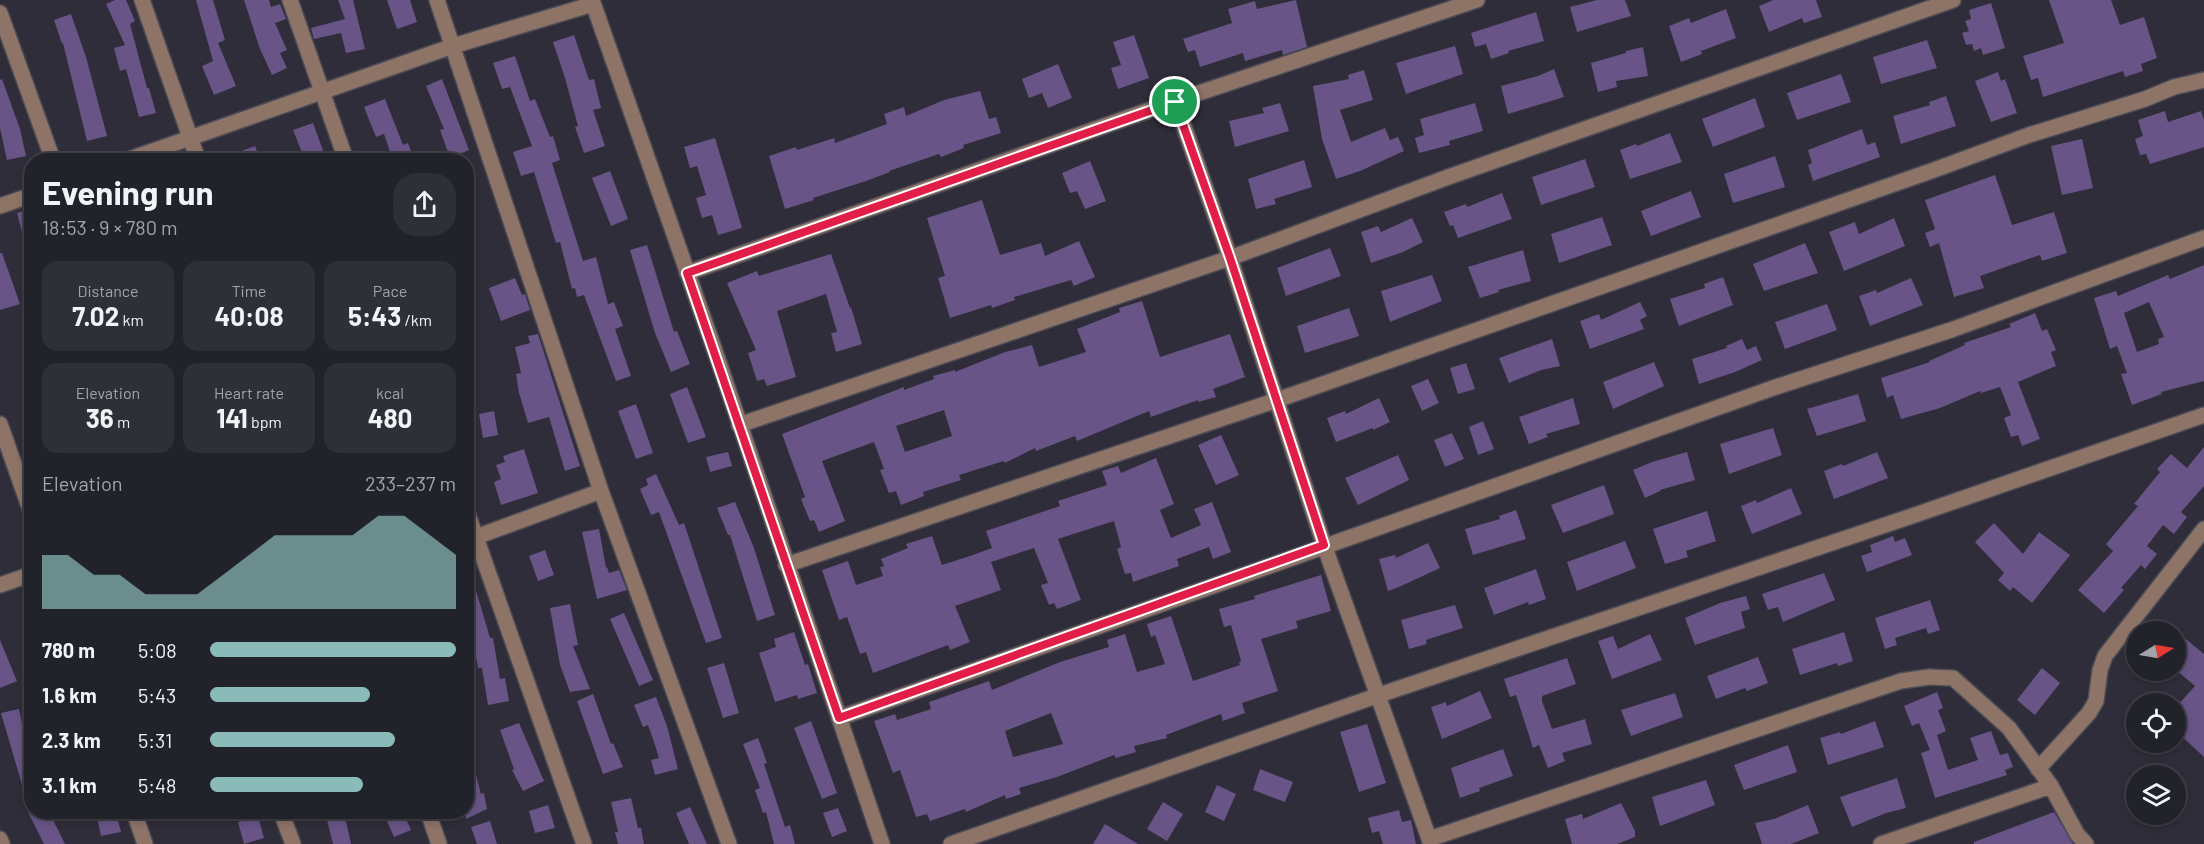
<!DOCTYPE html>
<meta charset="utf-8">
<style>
:root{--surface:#22222b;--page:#2e2f37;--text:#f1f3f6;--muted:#a2a4a9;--line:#3f3f47;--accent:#8bbbb9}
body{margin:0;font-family:Barlow,sans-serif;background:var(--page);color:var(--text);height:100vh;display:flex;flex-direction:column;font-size:22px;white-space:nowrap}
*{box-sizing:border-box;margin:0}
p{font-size:20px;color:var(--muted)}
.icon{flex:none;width:33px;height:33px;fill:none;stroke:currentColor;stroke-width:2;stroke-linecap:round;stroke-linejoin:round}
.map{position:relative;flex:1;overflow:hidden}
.sheet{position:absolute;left:24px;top:153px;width:450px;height:666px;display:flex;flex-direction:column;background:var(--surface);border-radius:24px;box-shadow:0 3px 9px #0003,0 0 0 2px var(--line)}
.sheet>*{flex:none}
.needle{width:39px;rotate:79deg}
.controls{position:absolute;left:2126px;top:621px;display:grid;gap:12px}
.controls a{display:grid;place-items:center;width:60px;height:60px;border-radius:50%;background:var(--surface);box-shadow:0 3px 9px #0003,0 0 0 2px var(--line);font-size:30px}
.pin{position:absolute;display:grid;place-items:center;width:51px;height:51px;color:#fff;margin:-26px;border:3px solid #fff;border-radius:50%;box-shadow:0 2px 6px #0007}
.round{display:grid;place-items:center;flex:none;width:63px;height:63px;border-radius:24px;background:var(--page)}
.overview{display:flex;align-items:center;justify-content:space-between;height:102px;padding:0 18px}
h1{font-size:33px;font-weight:700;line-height:45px}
.figures{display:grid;grid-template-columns:repeat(3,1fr);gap:9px;height:102px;padding:6px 18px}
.figures div{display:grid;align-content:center;border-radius:15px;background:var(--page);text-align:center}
.figures b{font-size:26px;font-weight:700}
.figures small{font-size:16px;font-weight:400}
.figures p{font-size:16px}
.chart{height:168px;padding:12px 18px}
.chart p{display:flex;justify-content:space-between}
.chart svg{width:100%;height:108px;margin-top:6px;fill:var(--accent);opacity:.7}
ul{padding:0 18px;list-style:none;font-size:20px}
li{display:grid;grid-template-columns:96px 72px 1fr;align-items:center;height:45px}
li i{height:15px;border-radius:8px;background:var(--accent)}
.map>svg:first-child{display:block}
</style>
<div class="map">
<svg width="2204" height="844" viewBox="0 0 2204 844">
<rect width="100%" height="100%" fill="#2e2d39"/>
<path fill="#685486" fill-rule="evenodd" d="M115,0H126L135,21L130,24L147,88H149L156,113L139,117L126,69L120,71L114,48L125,45L106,4Z
M196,0H213L225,40L218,43L236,86L214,95L202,66L213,61Z
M244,0H269L271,7L280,4L286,19L275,23L287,50L280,53L287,68L272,75L260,49Z
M338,0H353L365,49L346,53L341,33L314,39L311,28L345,19Z
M387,0H410L417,22L397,29Z
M1296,0L1307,47L1283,55L1282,50L1245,61L1243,53L1200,67L1195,50L1188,52L1183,39L1232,23L1228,9L1255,1L1257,9Z
M1597,0H1625L1631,16L1577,32L1570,7Z
M1773,0H1816L1822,17L1804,23L1802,18L1769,32L1759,6Z
M2049,0H2111L2120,25L2144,17L2157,58L2141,64L2143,71L2125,77L2123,71L2043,97L2038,78L2031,80L2023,56L2064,43Z
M1991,3L2005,48L1983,55L1981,48L1974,51L1972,44L1966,45L1962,33L1969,31L1965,21L1971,19L1969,10Z
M1726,9L1736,38L1701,51L1702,54L1681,62L1669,26L1689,18L1691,23Z
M1536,12L1544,41L1508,51L1509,53L1491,59L1486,44L1475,47L1471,33Z
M71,14L86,57L107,136L87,141L63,43L62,44L54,20Z
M574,35L589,80L594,79L601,108L593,110L605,146L584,153L575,127L578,126L565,78L553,42Z
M1134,35L1149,78L1118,89L1111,68L1121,65L1113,42Z
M1927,40L1937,68L1881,84L1873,57Z
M1455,46L1463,74L1406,94L1396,63Z
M1643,47L1648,76L1616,81L1617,87L1598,92L1591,63L1626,53V51Z
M515,56L530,101L535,99L550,137L553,136L560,160L552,163L583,261L596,257L608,304L614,302L623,326L615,329L631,376L616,381L584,295L577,297L575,288L572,289L560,242L556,243L534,172L521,176L513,152L532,146L510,87L502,89L493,63Z
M1058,64L1072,98L1048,108L1042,93L1029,98L1022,79Z
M1554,69L1564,97L1508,114L1501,86L1538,76Z
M1364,70L1373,100L1340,110L1351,142L1385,128L1390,140L1398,137L1404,151L1360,171L1336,179L1322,139L1313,86L1349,79L1348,75Z
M1998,72L2001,81L2005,79L2017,113L1991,122L1975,81Z
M1841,74L1851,102L1797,120L1787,93Z
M2,79L20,129L26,156L7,160L0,128V80Z
M442,79L469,150L450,158L440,130L444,129L426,86Z
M980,91L989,119L996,117L1001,133L963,145L964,148L941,157L939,154L889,171L890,172L866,181L813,198L814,200L785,209L769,156L796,147L797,150L834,138L835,143L887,124L884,114L904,107L906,116L944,100Z
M1946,96L1956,126L1901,144L1893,116L1930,105L1929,102Z
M1755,98L1765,127L1713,147L1702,119Z
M385,99L403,145L408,143L414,160H393L384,134L376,137L364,107Z
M1280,103L1289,131L1235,147L1229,121L1264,113L1262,108Z
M1475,103L1483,131L1449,141L1450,145L1419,153L1415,138L1424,135L1420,119Z
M2165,111L2168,122L2201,111L2204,120V147L2150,164L2146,154L2140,155L2135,139L2143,136L2138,120Z
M313,123L324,153L305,160L293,130Z
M1862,129L1867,145L1875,142L1880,157L1813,181L1808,165L1812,163L1808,150Z
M1670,133L1682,162L1630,179L1620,150L1636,144L1637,146Z
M715,138L742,228L718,235L712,215L702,218L696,198L706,195L697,166L690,168L684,147Z
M2082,139L2093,188L2062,195L2051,146Z
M255,146L260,160H220V159Z
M1775,156L1785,187L1733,203L1724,174Z
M1585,159L1595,187L1541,205L1532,177Z
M1304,160L1312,187L1274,199L1276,204L1256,209L1248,179Z
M1090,161L1106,201L1085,209L1077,191L1070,193L1062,173Z
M610,171L628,219L611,226L592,178Z
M1995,175L2012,225L2054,212L2067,253L2042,261L2040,255L1980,276L1984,288L1954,297L1939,243L1930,247L1925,233L1935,229L1925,200Z
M1691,191L1701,217L1651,236L1641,211Z
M1502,193L1512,219L1458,238L1453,225L1450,226L1444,212L1466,204L1467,207Z
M982,200L1000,255L1041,243L1045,256L1079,241L1095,277L1074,286L1071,280L1014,297L1015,300L992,308L991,305L950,318L938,278L945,276L927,218Z
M30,209L32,217V251L27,252L17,213Z
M1602,217L1612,245L1559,263L1551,234Z
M1412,218L1423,242L1403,252L1371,263L1361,232L1378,226L1381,232Z
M1894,218L1905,246L1844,271L1829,232L1855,222L1859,234Z
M1805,243L1818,273L1764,291L1753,264Z
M647,245L674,332L677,331L690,364L671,372L655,333L630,250Z
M1330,248L1341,276L1286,296L1277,268Z
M1523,250L1531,281L1498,290L1499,292L1480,298L1468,267Z
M0,253H2L20,304L0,310Z
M831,254L850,308L851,307L862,344L836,352L831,333L837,332L826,294L777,311L796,377L767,386L764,379L757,381L748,353L756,350L727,283L757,271L759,276Z
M2204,265V381L2161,392L2162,394L2132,405L2121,374L2127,373L2117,346L2110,349L2094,298L2116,291L2118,296L2168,275L2170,279ZM2149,302L2164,337L2158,339L2159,344L2137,352L2124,313Z
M1432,275L1442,301L1390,322L1381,291Z
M1723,277L1733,305L1679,326L1670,299L1705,288L1704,284Z
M515,278L522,295L525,294L530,310L501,321L489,288Z
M1911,278L1923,305L1870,326L1859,296L1876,290L1877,293Z
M1142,301L1160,357L1230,334L1245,377L1213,389L1216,397L1198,402V400L1151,417L1149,411L1077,441L1075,436L1036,451L1035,448L1005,463L1004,461L959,475L961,480L923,492L924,496L901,505L896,491L889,493L880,470L884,469L874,442L822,461L845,521L819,532L814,520L810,521L801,499L805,497L782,434L904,387V390L934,379L933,376L955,370V372L1005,352L1032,345L1039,367L1086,352L1077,329L1120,312L1119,308ZM944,410L952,436L905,452L896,426Z
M1640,302L1647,316L1640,320L1644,329L1590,349L1580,321L1599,314L1601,320Z
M1827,304L1837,330L1785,349L1775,322Z
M1349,308L1359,336L1305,353L1297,326Z
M2035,313L2042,331L2047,329L2056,350L2051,352L2056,366L2018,382L2040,439L2022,446L2018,435L2011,437L2004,418L2011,415L2000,387L1981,393L1980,391L1940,408L1901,419L1893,395L1887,398L1881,378L1930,362L1929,361L1965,345L1964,343L2011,327L2009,324Z
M538,334L580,466L565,471L549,417L528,423L519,393L516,374L521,373L515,347L530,343L528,336Z
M1552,339L1560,366L1541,370L1509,383L1499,358Z
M1742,339L1747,350L1756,346L1762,360L1735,372L1699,384L1692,359L1727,348L1726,346Z
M1654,362L1664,386L1613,409L1603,382Z
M1466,363L1475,389L1458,394L1450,368Z
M1428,379L1439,403L1422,411L1411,386Z
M687,387L706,437L688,443L670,394Z
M1858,394L1866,421L1817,436L1807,409Z
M1379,398L1390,422L1373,430V428L1336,442L1327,418L1345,411L1346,414Z
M1573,398L1580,424L1546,434L1548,437L1529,444L1519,417Z
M636,404L653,453L636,459L618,411Z
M494,411L498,435L483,438L479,414Z
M1483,421L1494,449L1478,455L1469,427Z
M1773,428L1782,455L1729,474L1720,444Z
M1452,433L1464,459L1445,467L1434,440Z
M1221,435L1239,475L1216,485L1198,445Z
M2204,447V486L2181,512L2187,517L2174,534L2163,525L2147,546L2157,554L2145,569L2141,565L2121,588L2124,590L2104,613L2078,590L2113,551L2106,544L2138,506L2134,504L2160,472L2157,469L2171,454L2187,468Z
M524,449L538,493L501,505L494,482L501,479L496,465L505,462L503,456Z
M728,452L732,466L710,472L706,457Z
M1687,452L1695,480L1660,490V491L1645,498L1633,470L1652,462Z
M1877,452L1888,478L1834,499L1824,471L1842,464L1843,466Z
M1398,455L1409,480L1358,505L1345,478Z
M1156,458L1174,504L1160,510L1171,538L1201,525L1194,509L1212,502L1231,552L1213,559L1209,547L1177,559L1179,566L1133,582L1131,573L1125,574L1117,549L1121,547L1114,521L1058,539L1081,600L1057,609L1054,603L1049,605L1041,585L1048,583L1034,548L991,562L1001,590L955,606L970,642L950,650L948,645L873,673L866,652L860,654L847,617L839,620L822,570L848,561L856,585L883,576L880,567L884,566L881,559L908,548L906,544L932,536L942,565L970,556L992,548L986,531L1060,506L1058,501L1107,485L1102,471L1118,466L1121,473Z
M656,474L679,525L684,523L722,638L706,643L659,512L651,515L640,489L648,485L646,479Z
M1604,485L1614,514L1563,533L1551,505Z
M1791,488L1802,514L1752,534L1741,506L1756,500L1757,503Z
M735,502L754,548L775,615L757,621L730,535H728L717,508Z
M1516,510L1526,539L1473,555L1465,529L1500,519L1499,516Z
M1707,511L1716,541L1686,551L1688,557L1665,564L1653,529Z
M1994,523L2023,554L2039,532L2070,555L2032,603L2013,587L2010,591L1998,580L2004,573L1975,542Z
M599,529L606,568L607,567L609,573L619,570L627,590L597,599L582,532Z
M1893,536L1895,542L1905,538L1912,555L1867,572L1861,556L1872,552L1870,545Z
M1625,541L1636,568L1577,591L1567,562Z
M1428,543L1440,568L1399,587L1388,591L1379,559L1395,555L1396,558Z
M545,550L554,575L538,581L529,556Z
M1536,569L1546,599L1529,605L1528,602L1494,615L1484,588Z
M466,570H470L490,638H493L500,679L505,678L509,701L488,705L482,668H478L470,622L466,623Z
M1824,573L1835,600L1783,622L1778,607L1768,610L1762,594Z
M1321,575L1331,611L1296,621L1298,628L1261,639L1278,691L1242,703L1245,713L1223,721L1221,714L1166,735L1167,738L1134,746L1136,752L1116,758L1114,755L1057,777L1019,788L1021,794L1006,799L1005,795L966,812L965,809L930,821L927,814L916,817L900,770L893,773L874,721L895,714L897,720L922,712L931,709L929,702L989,681L992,690L1060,662L1109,647L1107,640L1125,634L1137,672L1165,664L1155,635L1151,637L1147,624L1171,616L1193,681L1240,665L1239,662L1241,661L1231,625L1224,627L1219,609L1255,599L1254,596ZM1051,713L1063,744L1013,757L1005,731Z
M1746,596L1750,609L1741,612L1745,628L1695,645L1685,618L1720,603Z
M1930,600L1940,630L1928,634L1926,628L1895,638L1897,645L1885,649L1875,618Z
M570,604L578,645L573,646L590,689L570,692L560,665L550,608Z
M1455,605L1463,628L1426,640L1427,644L1409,649L1401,620Z
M624,613L653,680L639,686L610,619Z
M2175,630L2204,654V757L2175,730V708L2195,686L2175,669Z
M794,632L805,665L808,664L817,693L798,699L797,695L775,702L759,653L776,647L774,639Z
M1844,632L1853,661L1838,666L1837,663L1800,675L1792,649Z
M1650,634L1662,660L1612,679L1598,641L1613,636L1618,649Z
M0,640L17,681L0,688Z
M1758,657L1768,683L1747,691L1745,688L1716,699L1707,676Z
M1567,658L1576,684L1542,696V701L1552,729L1585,719L1592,744L1562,753L1565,761L1548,768L1539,745L1533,748L1516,695L1510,697L1504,679Z
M724,663L739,713L723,718L707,668Z
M2042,668L2060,683L2035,715L2017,700Z
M1480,691L1492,718L1442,739L1431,707L1446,702L1447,706Z
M1937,692L1943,708L1938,710L1946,731L1937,735L1948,770L1978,760L1970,738L1991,731L2000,755L2008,753L2013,767L2005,770L2007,775L1935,798L1921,753L1930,750L1919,723L1912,726L1904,706Z
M1675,693L1683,717L1631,736L1621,710Z
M593,694L611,744L613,743L623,767L603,774L577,701Z
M656,697L667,726L678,769L655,775L651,760L659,758L653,739L648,725L643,727L634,705Z
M19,709L24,733H22L32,765V804L28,805L1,713Z
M811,721L837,793L822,799L794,728Z
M1875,721L1884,747L1828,765L1820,738L1840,732L1841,734Z
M519,723L544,781L523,791L512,770L514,769L500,730Z
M1367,724L1386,783L1359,792L1340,732Z
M758,738L767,763L764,764L785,827L790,825L795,844H774L766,812L763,813L755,790L760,788L743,744Z
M1788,745L1797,772L1744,790L1734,765Z
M1503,749L1513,776L1479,788L1480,791L1460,798L1451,768Z
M471,756L481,794L484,793L487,809L466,819V757Z
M1260,769L1293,782L1285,802L1253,790Z
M1897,778L1906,808L1886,813L1852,827L1840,797Z
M1706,780L1715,805L1660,826L1652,797Z
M1217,785L1236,794L1224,821L1205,812Z
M631,798L638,828H641L644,844H618L615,832H618L611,802Z
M1163,802L1183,814L1167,841L1147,829Z
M1621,803L1635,831V837L1617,844H1572L1565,819L1582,814L1583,819Z
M548,805L555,828L535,833L529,811Z
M1808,805L1819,833L1791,844H1762L1755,823L1774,819Z
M690,807L707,844H689L676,813Z
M838,808L847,831L832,837L823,813Z
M1399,810L1402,822L1411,820L1416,844H1383L1379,831L1372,833L1368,818Z
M28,812H49L65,844H44Z
M96,812H116L121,832L101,836Z
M325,812H344L351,844H333Z
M383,812H403L411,830L394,837Z
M2054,812L2073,844H1974V842Z
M258,816L264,838L244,844L238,822Z
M490,821L497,844H477L471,827Z
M1105,824L1138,844H1093Z"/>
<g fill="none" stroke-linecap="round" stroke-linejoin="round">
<defs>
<path id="minor" d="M142,0L198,160
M290,0L346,160
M437,0L601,491L729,844
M592,0L716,354L882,844
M0,13L53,160
M1175,101L1230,258L1324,545L1431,844
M127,160L453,46L593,4
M0,206L32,195
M687,273L1175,101L1477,0
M0,424L32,515
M739,425L1230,258L1451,176L1953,0
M466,509L584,844
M476,537L601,491
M786,565L1277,400L1934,170L2029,135L2145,99L2174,87L2204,80
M0,585L32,574
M839,718L1773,388L1951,330L2204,238
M2038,769L2089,713L2096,701L2100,670L2105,656L2204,529
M134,812L145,844
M281,812L293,844
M428,812L439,844
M0,839L2,844
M1429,839L1901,681L1929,677L1953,678L2009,728L2051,786L2077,834L2086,844
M951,844L1379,695L1912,516L2204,415
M1881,844L2051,786"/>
</defs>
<use href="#minor" stroke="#4c4b56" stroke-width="18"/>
<use href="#minor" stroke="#8d7467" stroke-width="15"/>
</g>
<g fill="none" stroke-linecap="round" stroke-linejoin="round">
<defs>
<path id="route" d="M1175,102L1230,258L1324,545L839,718L687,273Z"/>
</defs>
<use href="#route" stroke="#fff" stroke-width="12"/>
<use href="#route" stroke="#e11d48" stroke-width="8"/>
</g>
</svg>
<div class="controls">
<a><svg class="needle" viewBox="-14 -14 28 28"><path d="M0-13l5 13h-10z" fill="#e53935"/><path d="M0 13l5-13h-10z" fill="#a2a4a9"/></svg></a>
<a><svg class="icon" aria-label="locate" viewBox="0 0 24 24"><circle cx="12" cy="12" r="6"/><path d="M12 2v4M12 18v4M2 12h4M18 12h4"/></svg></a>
<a><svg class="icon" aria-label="layers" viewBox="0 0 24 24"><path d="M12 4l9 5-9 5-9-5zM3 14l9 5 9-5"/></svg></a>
</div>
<div class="pin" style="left:1175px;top:102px;background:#1e9e55"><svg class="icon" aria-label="arrive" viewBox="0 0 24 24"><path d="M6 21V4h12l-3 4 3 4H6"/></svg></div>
<section class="sheet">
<div class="overview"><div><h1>Evening run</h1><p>18:53 · 9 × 780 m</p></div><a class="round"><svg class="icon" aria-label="share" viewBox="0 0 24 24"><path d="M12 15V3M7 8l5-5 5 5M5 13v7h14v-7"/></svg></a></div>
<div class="figures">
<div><p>Distance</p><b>7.02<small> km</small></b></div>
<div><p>Time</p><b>40:08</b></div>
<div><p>Pace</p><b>5:43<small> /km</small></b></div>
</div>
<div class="figures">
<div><p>Elevation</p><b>36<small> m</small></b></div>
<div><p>Heart rate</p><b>141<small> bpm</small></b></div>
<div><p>kcal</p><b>480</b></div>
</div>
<div class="chart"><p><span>Elevation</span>233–237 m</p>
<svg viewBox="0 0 160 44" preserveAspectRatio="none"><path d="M0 44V22L10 22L20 30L30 30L40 38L50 38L60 38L70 30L80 22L90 14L100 14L110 14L120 14L130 6L140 6L150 14L160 22V44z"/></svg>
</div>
<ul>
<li><b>780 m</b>5:08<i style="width:100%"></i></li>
<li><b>1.6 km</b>5:43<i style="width:65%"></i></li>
<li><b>2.3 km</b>5:31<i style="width:75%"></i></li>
<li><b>3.1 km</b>5:48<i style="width:62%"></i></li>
</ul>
</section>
</div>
